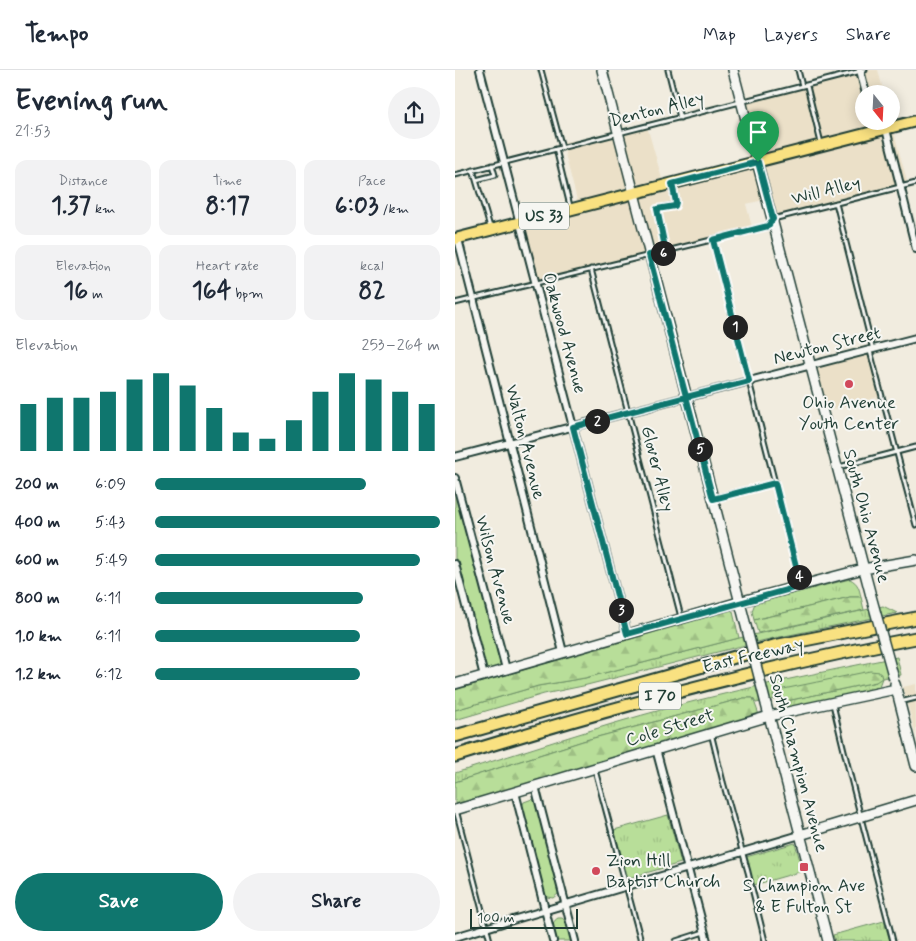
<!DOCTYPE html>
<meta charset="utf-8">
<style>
:root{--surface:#fff;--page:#f2f2f3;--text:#1f2937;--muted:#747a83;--line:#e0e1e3;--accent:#0f766e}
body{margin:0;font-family:Mynerve,sans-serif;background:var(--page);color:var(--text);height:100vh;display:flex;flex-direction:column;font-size:19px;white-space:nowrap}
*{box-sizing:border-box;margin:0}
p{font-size:16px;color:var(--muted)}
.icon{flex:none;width:28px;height:28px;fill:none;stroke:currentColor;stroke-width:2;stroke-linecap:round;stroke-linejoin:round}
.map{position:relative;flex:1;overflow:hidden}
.side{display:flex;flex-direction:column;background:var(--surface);width:455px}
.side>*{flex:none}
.needle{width:32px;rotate:162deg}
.tools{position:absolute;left:400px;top:15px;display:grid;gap:10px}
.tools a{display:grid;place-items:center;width:45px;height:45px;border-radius:50%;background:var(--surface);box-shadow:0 2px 12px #0003;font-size:25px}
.scale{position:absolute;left:15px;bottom:12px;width:108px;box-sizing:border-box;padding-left:5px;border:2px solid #1f3d34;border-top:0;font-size:14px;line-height:18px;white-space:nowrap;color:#1f3d34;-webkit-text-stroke:4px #f6f6f2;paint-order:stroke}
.pin{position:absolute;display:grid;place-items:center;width:42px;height:42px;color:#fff;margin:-51px -21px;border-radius:50% 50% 50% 0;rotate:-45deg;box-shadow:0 0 5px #0007}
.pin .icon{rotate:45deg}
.km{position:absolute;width:25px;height:25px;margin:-12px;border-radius:50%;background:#222;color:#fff;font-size:14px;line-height:25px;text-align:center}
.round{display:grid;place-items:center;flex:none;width:52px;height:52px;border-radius:26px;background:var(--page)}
.head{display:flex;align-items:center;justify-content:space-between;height:85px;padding:0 15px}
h1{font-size:28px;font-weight:800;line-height:38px}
.metrics{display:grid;grid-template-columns:repeat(3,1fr);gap:8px;height:85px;padding:5px 15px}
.metrics div{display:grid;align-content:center;border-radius:12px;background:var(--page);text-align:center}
.metrics b{font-size:25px;font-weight:800}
.metrics small{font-size:14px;font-weight:400}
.metrics p{font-size:14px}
.chart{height:140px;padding:10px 15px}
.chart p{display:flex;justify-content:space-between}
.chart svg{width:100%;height:90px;margin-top:5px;stroke:var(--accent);stroke-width:6}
.action{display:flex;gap:10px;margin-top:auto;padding:10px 15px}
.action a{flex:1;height:58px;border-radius:30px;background:var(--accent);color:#fff;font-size:20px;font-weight:800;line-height:58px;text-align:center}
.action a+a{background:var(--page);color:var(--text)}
ul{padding:0 15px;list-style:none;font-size:16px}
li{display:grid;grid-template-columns:80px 60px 1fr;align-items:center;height:38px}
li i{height:12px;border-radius:6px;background:var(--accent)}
header{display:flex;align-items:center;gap:30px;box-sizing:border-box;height:70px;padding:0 25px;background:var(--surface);border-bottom:1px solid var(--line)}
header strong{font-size:24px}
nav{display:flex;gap:28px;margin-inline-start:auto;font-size:18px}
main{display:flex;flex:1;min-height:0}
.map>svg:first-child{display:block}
</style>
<header>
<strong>Tempo</strong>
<nav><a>Map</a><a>Layers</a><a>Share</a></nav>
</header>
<main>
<section class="side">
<div class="head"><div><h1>Evening run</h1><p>21:53</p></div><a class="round"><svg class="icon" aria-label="share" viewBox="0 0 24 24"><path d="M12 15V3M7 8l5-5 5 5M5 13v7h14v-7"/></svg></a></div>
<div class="metrics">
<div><p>Distance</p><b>1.37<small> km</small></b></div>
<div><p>Time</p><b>8:17</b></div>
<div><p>Pace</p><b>6:03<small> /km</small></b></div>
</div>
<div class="metrics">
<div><p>Elevation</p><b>16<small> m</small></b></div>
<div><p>Heart rate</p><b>164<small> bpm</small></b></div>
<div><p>kcal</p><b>82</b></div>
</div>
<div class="chart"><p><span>Elevation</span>253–264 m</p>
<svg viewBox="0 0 160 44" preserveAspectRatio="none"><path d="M5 44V21M15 44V18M25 44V18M35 44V15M45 44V9M55 44V6M65 44V12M75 44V23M85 44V35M95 44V38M105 44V29M115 44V15M125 44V6M135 44V9M145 44V15M155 44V21"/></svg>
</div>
<ul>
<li><b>200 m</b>6:09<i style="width:74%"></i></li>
<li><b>400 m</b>5:43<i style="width:100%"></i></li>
<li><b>600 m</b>5:49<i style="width:93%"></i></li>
<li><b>800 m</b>6:11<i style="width:73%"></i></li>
<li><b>1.0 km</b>6:11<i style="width:72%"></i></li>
<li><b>1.2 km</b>6:12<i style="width:72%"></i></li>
</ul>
<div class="action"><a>Save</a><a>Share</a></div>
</section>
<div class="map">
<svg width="461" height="871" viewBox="0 0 461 871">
<defs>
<pattern id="grass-tufts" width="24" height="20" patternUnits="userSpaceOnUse" patternTransform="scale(1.25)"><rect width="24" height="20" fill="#b8de99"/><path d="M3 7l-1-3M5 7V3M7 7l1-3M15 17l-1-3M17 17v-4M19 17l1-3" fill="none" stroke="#9ebf84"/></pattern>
<pattern id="forest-firs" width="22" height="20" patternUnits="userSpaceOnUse" patternTransform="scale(1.25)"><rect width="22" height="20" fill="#b8de99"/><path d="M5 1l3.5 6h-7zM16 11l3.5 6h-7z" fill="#9ebf84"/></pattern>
</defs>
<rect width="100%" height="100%" fill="#f1ecdf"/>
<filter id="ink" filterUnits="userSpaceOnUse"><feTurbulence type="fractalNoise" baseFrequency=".02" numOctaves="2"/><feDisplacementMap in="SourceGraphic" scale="10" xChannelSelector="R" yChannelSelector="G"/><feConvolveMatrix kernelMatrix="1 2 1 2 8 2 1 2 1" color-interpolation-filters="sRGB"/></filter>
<g filter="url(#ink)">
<path fill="#ebe0c8" d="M414,0H423L429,24H409V51H436L453,115L318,149L313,129L291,134L298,161L82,213L66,153L124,138L107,72L166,64L192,56L209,116L302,92L287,31Z
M415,280L427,326L368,342L356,296Z
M461,614V666L448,617Z"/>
<path fill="url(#grass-tufts)" stroke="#6c8e66" d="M395,509C403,513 404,518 406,527H395L299,550L297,541L300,533Z
M428,536L442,543L310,570L128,616L89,624L0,650V640L83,616L130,608L284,568Z
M442,587L446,605L427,608L423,619L332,638L325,636L322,633L421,612L318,625L319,629L301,633L298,628H289L131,670L0,712V703C71,681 142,657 213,638C289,618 366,602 442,587Z
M213,745L226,793L173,808L159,760Z
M340,773L348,801L299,815L291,787Z
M429,851L435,871H380L378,865Z"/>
<path fill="url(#forest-firs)" stroke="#6c8e66" d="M395,527H406L409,540L303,563L299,550Z
M275,539L278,542L284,568L130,608L83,616L0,640V620Z
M415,601L425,602L427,608L421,612L322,633L319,629V621Z
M289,628H298L304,645L0,735V712L131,670Z"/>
<path fill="#b8de99" stroke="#6c8e66" d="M0,412L49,597L30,603L0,488Z
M77,729L82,733L104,821L103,824L98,828L92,827L89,824L66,738L69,732Z
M103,848H107L112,852L117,871H101C99,863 94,853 103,848Z"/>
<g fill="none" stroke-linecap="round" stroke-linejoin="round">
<defs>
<path id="lane" d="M86,0L107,78
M213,0L225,48
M343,0L347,16
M352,16L366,73
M101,79L115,136
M18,100L35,157
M0,105L410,0
M21,110L40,105L37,95
M381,133L418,280
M258,170L346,515
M211,182L202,139L220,135L221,132L217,117
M136,199L226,547
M0,233L313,156L318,149L461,113
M415,281L461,455
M384,397L461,377
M260,428L320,413
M445,632L461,628
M378,634C396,714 418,792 438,871
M256,663L268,712L293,802L310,871
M140,700L186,871
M1,740L35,871
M221,871L249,862"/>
<path id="street" d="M25,0L172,564
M405,0L411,24
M418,51L421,62
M431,59L461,179
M3,169L108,582
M0,387L461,268
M0,408L51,599
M0,494L29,606
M201,679L252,871
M80,716L120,871
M60,722L98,871
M0,867L345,765"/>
<path id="secondary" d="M147,0L290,552
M278,0L416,526
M0,614L284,532L408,499L461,490
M440,614L461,696
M311,634L373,871
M0,740L314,646L441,619
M345,765L461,730"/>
<path id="primary" d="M0,169L461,51"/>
<path id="highway" d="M0,666L319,576L461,548
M0,686C151,639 305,597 461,568"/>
</defs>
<use href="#lane" stroke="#1f3d34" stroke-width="7"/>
<use href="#street" stroke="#1f3d34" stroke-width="10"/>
<use href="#secondary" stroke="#1f3d34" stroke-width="12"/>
<use href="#primary" stroke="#1f3d34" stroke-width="14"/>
<use href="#highway" stroke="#1f3d34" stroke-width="15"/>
<use href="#lane" stroke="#f6f6f2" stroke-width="3"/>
<use href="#street" stroke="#f6f6f2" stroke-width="6"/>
<use href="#secondary" stroke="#f6f6f2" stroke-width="9"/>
<use href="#primary" stroke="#f9e181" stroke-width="10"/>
<use href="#highway" stroke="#f9e181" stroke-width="11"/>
<defs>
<path id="secondary-bridge" d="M416,526L439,609
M290,552L311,634"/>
</defs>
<use href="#secondary-bridge" stroke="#1f3d34" stroke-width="12" stroke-linecap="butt"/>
<use href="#secondary-bridge" stroke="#f6f6f2" stroke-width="9"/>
</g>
</g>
<g fill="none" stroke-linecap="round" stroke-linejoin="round" filter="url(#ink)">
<defs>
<path id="route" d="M303,92L318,149L313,156L258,170L294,311C235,326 177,341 118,357L172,564L346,516L320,413L258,429C248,392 239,355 229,319L194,185L211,182L202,139L220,136L221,132L217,114L303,92"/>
</defs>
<use href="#route" stroke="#fff" stroke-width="10"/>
<use href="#route" stroke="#0f766e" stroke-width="6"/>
</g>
<g fill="#d1495b" stroke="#f6f6f2" stroke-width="2">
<circle cx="394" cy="314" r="5"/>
<rect x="344" y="792" width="10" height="10" rx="2.5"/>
<circle cx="141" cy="801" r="5"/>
</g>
<g text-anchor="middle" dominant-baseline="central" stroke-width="4" stroke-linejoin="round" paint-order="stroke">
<g fill="#f6f6f2" stroke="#60746d" stroke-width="1">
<rect x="64" y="132.5" width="50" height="27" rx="4"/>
<rect x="184" y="612.5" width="42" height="27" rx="4"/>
</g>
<g font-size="16" font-weight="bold" fill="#1f3d34">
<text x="89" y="146">US 33</text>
<text x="205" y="626">I 70</text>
</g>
<g font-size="18" fill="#1f3d34" stroke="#f6f6f2">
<text transform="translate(202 40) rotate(-14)">Denton Alley</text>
<text transform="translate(371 121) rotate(-14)">Will Alley</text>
<text transform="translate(109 263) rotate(75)">Oakwood Avenue</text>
<text transform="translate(372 276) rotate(-14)">Newton Street</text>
<text transform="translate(70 372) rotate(76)">Walton Avenue</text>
<text transform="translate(202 399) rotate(76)">Glover Alley</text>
<text transform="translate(411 446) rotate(75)">South Ohio Avenue</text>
<text transform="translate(40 500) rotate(75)">Wilson Avenue</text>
<text transform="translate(298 586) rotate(-13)">East Freeway</text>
<text transform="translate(215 658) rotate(-17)">Cole Street</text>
<text transform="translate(343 693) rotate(75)">South Champion Avenue</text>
</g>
<g font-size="18" fill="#1f3d34" stroke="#f6f6f2">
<text x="394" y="333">Ohio Avenue<tspan x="394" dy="21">Youth Center</tspan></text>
<text x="151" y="791" text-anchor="start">Zion Hill<tspan x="151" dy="21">Baptist Church</tspan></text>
<text x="349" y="816">S Champion Ave<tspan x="349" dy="21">&amp; E Fulton St</tspan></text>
</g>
</g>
</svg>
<div class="tools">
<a><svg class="needle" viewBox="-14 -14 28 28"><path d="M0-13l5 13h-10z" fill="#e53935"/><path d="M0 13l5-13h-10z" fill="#747a83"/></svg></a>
</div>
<div class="scale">100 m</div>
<div class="pin" style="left:303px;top:92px;background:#1e9e55"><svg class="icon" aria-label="arrive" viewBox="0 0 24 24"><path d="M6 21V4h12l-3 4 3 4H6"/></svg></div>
<b class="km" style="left:280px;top:257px">1</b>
<b class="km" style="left:142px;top:351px">2</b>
<b class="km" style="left:166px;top:540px">3</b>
<b class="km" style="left:344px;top:507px">4</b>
<b class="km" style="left:245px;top:379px">5</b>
<b class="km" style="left:208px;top:183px">6</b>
</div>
</main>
